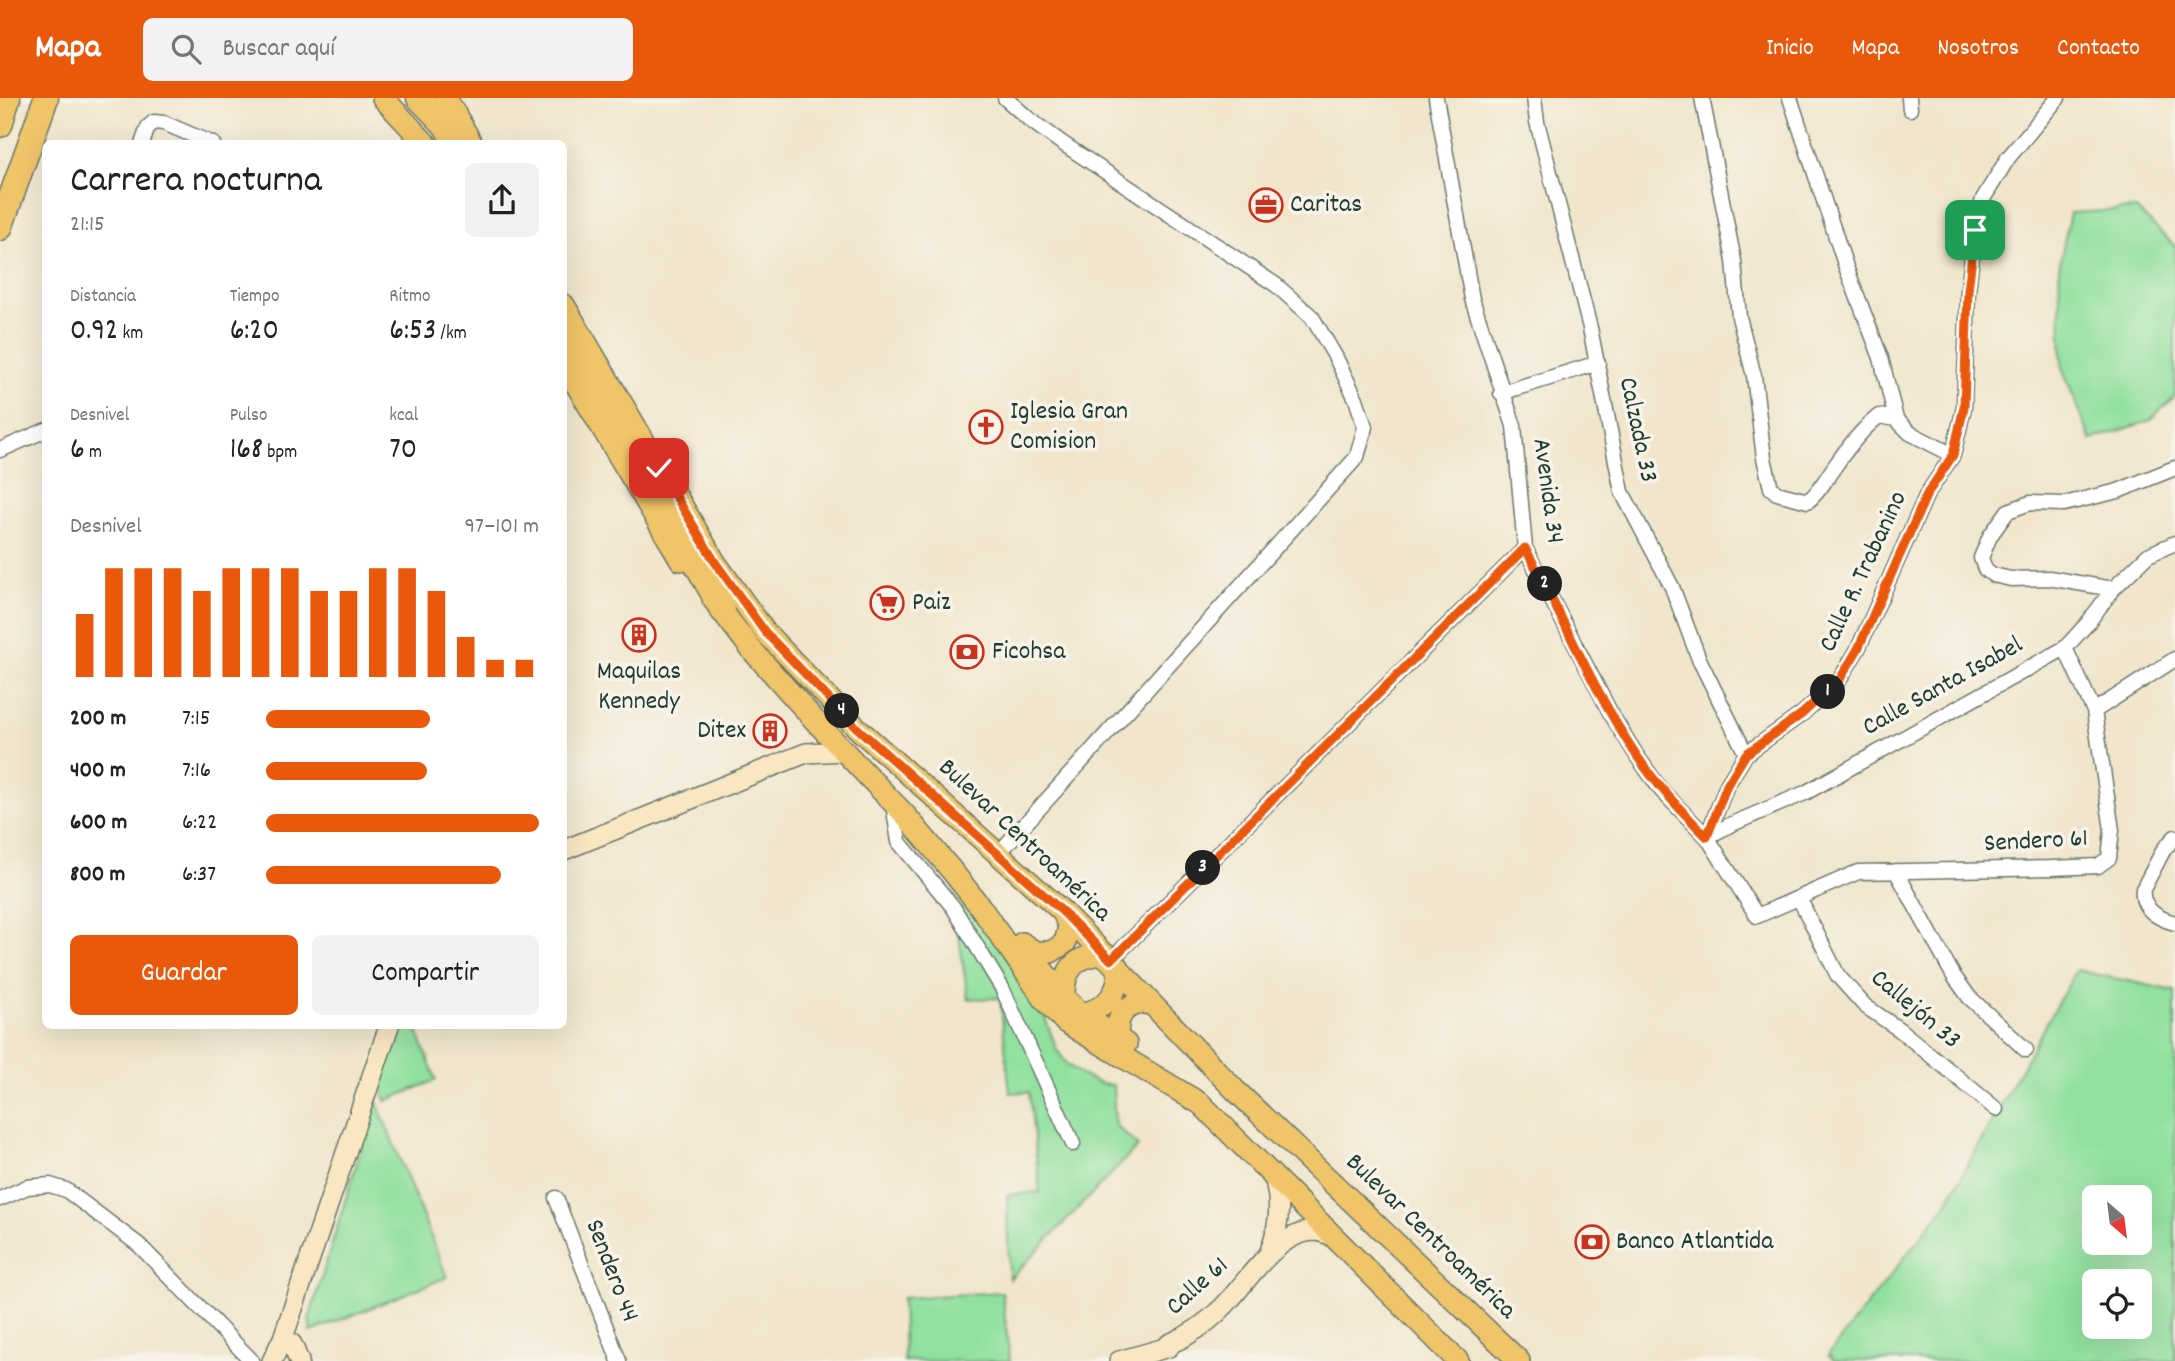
<!DOCTYPE html>
<html lang="es">
<meta charset="utf-8">
<style>
:root{--surface:#fff;--page:#f2f2f2;--text:#222;--muted:#767676;--accent:#ea580c}
body{margin:0;font-family:Dekko,sans-serif;background:var(--page);color:var(--text);height:100vh;display:flex;flex-direction:column;font-size:26px;white-space:nowrap}
*{box-sizing:border-box;margin:0}
p{font-size:23px;color:var(--muted)}
.icon{flex:none;width:38px;height:38px;fill:none;stroke:currentColor;stroke-width:2;stroke-linecap:round;stroke-linejoin:round}
.map{position:relative;flex:1;overflow:hidden}
.panel{position:absolute;left:42px;top:42px;width:525px;height:889px;display:flex;flex-direction:column;background:var(--surface);border-radius:10px;box-shadow:0 7px 28px #0002}
.panel>*{flex:none}
.needle{width:46px;rotate:152deg}
.fabs{position:absolute;left:2082px;top:1087px;display:grid;gap:14px}
.fabs a{display:grid;place-items:center;width:70px;height:70px;border-radius:10px;background:var(--surface);box-shadow:0 7px 28px #0002;font-size:35px}
.pin{position:absolute;display:grid;place-items:center;width:60px;height:60px;color:#fff;margin:-30px;border-radius:14px;box-shadow:0 4px 10px #0006}
.km{position:absolute;width:35px;height:35px;margin:-18px;border-radius:50%;background:#222;color:#fff;font-size:19px;line-height:35px;text-align:center}
.round{display:grid;place-items:center;flex:none;width:74px;height:74px;border-radius:10px;background:var(--page)}
.overview{display:flex;align-items:center;justify-content:space-between;height:119px;padding:0 28px}
h1{font-size:38px;font-weight:600;line-height:52px}
.stats{display:grid;grid-template-columns:repeat(3,1fr);gap:10px;height:119px;padding:7px 28px}
.stats div{display:grid;align-content:center}
.stats b{font-size:30px;font-weight:600}
.stats small{font-size:19px;font-weight:400}
.stats p{font-size:19px}
.chart{height:196px;padding:14px 28px}
.chart p{display:flex;justify-content:space-between}
.chart svg{width:100%;height:126px;margin-top:7px;stroke:var(--accent);stroke-width:6}
.primary-button{display:flex;gap:14px;margin-top:auto;padding:14px 28px}
.primary-button a{flex:1;height:80px;border-radius:10px;background:var(--accent);color:#fff;font-size:28px;font-weight:600;line-height:80px;text-align:center}
.primary-button a+a{background:var(--page);color:var(--text)}
ul{padding:0 28px;list-style:none;font-size:23px}
li{display:grid;grid-template-columns:112px 84px 1fr;align-items:center;height:52px}
li i{height:18px;border-radius:9px;background:var(--accent)}
header{display:flex;align-items:center;gap:42px;box-sizing:border-box;height:98px;padding:0 35px;background:var(--accent);color:#fff}
header strong{font-size:33px}
nav{display:flex;gap:38px;margin-inline-start:auto;font-size:24px}
.search{width:490px;height:63px;background:var(--page);display:flex;align-items:center;gap:18px;box-sizing:border-box;padding:0 24px;border-radius:10px;color:var(--muted);font-size:26px}
.map>svg:first-child{display:block}
</style>
<header>
<strong>Mapa</strong>
<div class="search"><svg class="icon" aria-label="search" viewBox="0 0 24 24"><circle cx="10" cy="10" r="6"/><path d="M15 15l6 6"/></svg>Buscar aquí</div>
<nav><a>Inicio</a><a>Mapa</a><a>Nosotros</a><a>Contacto</a></nav>
</header>
<div class="map">
<svg width="2175" height="1263" viewBox="0 0 2175 1263">
<rect width="100%" height="100%" fill="#f7f3e8"/>
<filter id="ink" filterUnits="userSpaceOnUse"><feTurbulence type="fractalNoise" baseFrequency=".0143" numOctaves="2"/><feDisplacementMap in="SourceGraphic" scale="14" xChannelSelector="R" yChannelSelector="G"/><feConvolveMatrix kernelMatrix="1 2 1 2 8 2 1 2 1" color-interpolation-filters="sRGB"/></filter>
<filter id="wash" filterUnits="userSpaceOnUse"><feTurbulence type="fractalNoise" baseFrequency=".00686" numOctaves="4" result="noise"/><feDisplacementMap in="SourceGraphic" scale="28" xChannelSelector="R" yChannelSelector="G"/><feGaussianBlur stdDeviation="1.57" result="paint"/><feColorMatrix in="noise" values="0 0 0 0 0 0 0 0 0 0 0 0 0 0 0 0 0 1.4 0 .05"/><feComposite in="paint" operator="in"/></filter>
<g filter="url(#wash)">
<rect width="100%" height="100%" fill="#f1e5cc"/>
<path fill="#90e09e" stroke="#588e69" stroke-width="2" fill-rule="evenodd" d="M2136,111L2175,148V298L2149,323L2091,342L2062,270L2059,170L2070,115Z
M975,809L1041,909L1057,952L1067,966L1083,978L1102,986L1113,987L1115,1027L1138,1048L1009,1182L1007,1097L1040,1094L1029,994L1010,995L1000,900L968,901L955,811Z
M2076,872L2175,893V1263H1835L1828,1257L1945,1108ZM2095,1099H2140V1144H2095ZM2095,1183H2140V1228H2095Z
M400,928H415L436,982L386,1003L381,986Z
M376,1002L447,1179L311,1234L309,1221Z
M1002,1194L1010,1263H904L902,1200Z"/>
</g>
<g filter="url(#ink)">
<g fill="none" stroke-linecap="round" stroke-linejoin="round">
<defs>
<path id="street" d="M1436,0L1472,201L1514,328L1525,450L1611,616L1637,658L1661,692L1707,739L1757,818L1858,774L2052,770L2098,768L2109,760L2112,732L2094,613L2065,550
M1534,0L1537,24L1590,230L1622,394L1672,489L1699,561L1746,656
M1702,0L1734,163L1739,219L1754,278L1764,360L1771,390L1777,395L1808,403C1820,394 1826,380 1835,368C1848,349 1861,332 1879,318L1896,321
M1790,0L1846,169L1881,260L1896,321L1910,335L1953,357
M1909,0L1910,11
M142,46L148,29L154,24L164,25L213,46
M1501,295L1598,265
M0,352L46,332
M2113,491L2049,480L2011,481L1993,477L1985,471L1981,460L1990,438L2008,413L2030,405L2064,406L2118,393L2175,370
M2094,613L2175,561
M893,706L899,744L953,809L1002,890L1073,1046
M1707,739L1727,687L1746,656L1802,616L1840,581L1858,551L1927,396L1953,357L1964,309L1968,193L1975,132L1983,101L2008,60L2058,0
M1707,739L1732,726L1805,695L2065,550L2087,526L2113,491L2148,457L2175,445
M2175,739L2164,751L2143,791C2140,811 2159,821 2175,825
M998,756L1357,359L1365,329L1356,301L1335,258L1312,219L1276,187L1062,45L1030,22L1005,0
M1896,773L1953,877L1969,899L2026,952
M1799,800L1838,878L1865,908L1900,932L1996,1011
M1111,862L1525,450
M556,1100L619,1263
M0,1101L27,1089L50,1087L66,1092L139,1147L252,1263"/>
<path id="secondary" d="M564,752L806,655L844,653
M1269,1156C1279,1129 1282,1108 1274,1079
M283,1240L292,1246L299,1263
M272,1263L283,1240L389,928
M1119,1263L1169,1249V1246C1189,1238 1206,1226 1222,1210C1247,1185 1276,1133 1316,1133C1321,1134 1327,1136 1331,1137"/>
<path id="primary" d="M383,0L426,46
M446,0L472,46
M564,207L715,464L765,534L856,629L1063,814L1235,992L1519,1263
M564,266L681,462
M713,501L751,551L818,626L906,718L952,773L979,807L1045,902L1065,924L1201,1006L1458,1263
M1022,845L1064,900L1082,916L1126,946
M1023,846L1035,854H1051L1065,845L1069,829L1063,814
M1064,900C1063,871 1076,857 1105,856
M1082,916C1107,910 1119,896 1119,870
M1118,941C1115,916 1126,904 1151,905"/>
<path id="highway" d="M419,0L445,27L456,46
M0,27L8,0
M0,130L46,0
M564,233L723,513"/>
</defs>
<use href="#street" stroke="#687869" stroke-width="17"/>
<use href="#secondary" stroke="#687869" stroke-width="22"/>
<use href="#primary" stroke="#687869" stroke-width="24"/>
<use href="#highway" stroke="#687869" stroke-width="27"/>
<use href="#street" stroke="#fff" stroke-width="14"/>
<use href="#secondary" stroke="#f9e7c3" stroke-width="19"/>
<use href="#primary" stroke="#f0c469" stroke-width="21"/>
<use href="#highway" stroke="#f0c469" stroke-width="24"/>
</g>
</g>
<g fill="none" stroke-linecap="round" stroke-linejoin="round" filter="url(#ink)">
<defs>
<path id="route" d="M659,370L715,464L765,534L856,629L1063,814L1111,862L1525,450C1563,518 1593,593 1637,658C1657,688 1682,713 1707,739L1727,687L1746,656L1802,616L1840,581L1858,551L1927,396L1953,357L1964,309L1968,193L1975,132"/>
</defs>
<use href="#route" stroke="#fff" stroke-width="14"/>
<use href="#route" stroke="#ea580c" stroke-width="9"/>
</g>
<defs>
<symbol id="office-ring" viewBox="-11 -11 22 22"><circle r="9.5" fill="#f7f3e8" stroke="#c8321e" stroke-width="1.5"/><path d="M-6-3h4V-5.5h4V-3h4V5H-6ZM-1-4.5V-3h2v-1.5ZM-6 0V1H6V0Z" fill="#c8321e"/></symbol>
<symbol id="church-ring" viewBox="-11 -11 22 22"><circle r="9.5" fill="#f7f3e8" stroke="#c8321e" stroke-width="1.5"/><path d="M-1.2-6h2.4v3.5h3.3v2.4h-3.3V6h-2.4V-.1h-3.3v-2.4h3.3Z" fill="#c8321e"/></symbol>
<symbol id="supermarket-ring" viewBox="-11 -11 22 22"><circle r="9.5" fill="#f7f3e8" stroke="#c8321e" stroke-width="1.5"/><path d="M-6-5.5h2.5l.6 2H6L4.5 2H-2.5L-4.4-4H-6ZM-1.5 3.2a1.3 1.3 0 1 0 .1 0ZM3 3.2a1.3 1.3 0 1 0 .1 0Z" fill="#c8321e"/></symbol>
<symbol id="building-ring" viewBox="-11 -11 22 22"><circle r="9.5" fill="#f7f3e8" stroke="#c8321e" stroke-width="1.5"/><path d="M-4-6H4V6H1V3H-1V6H-4ZM-2.5-4.3h1.7v1.8h-1.7ZM.8-4.3h1.7v1.8H.8ZM-2.5-1h1.7V.8h-1.7ZM.8-1h1.7V.8H.8Z" fill="#c8321e"/></symbol>
<symbol id="bank-ring" viewBox="-11 -11 22 22"><circle r="9.5" fill="#f7f3e8" stroke="#c8321e" stroke-width="1.5"/><path d="M-6-4H6V4H-6ZM0-2.3a2.3 2.3 0 1 0 0 4.6a2.3 2.3 0 1 0 0-4.6Z" fill="#c8321e"/></symbol>
</defs>
<g fill-rule="evenodd">
<use href="#office-ring" x="1247" y="88" width="38" height="38"/>
<use href="#church-ring" x="967" y="310" width="38" height="38"/>
<use href="#supermarket-ring" x="868" y="486" width="38" height="38"/>
<use href="#building-ring" x="620" y="518" width="38" height="38"/>
<use href="#bank-ring" x="948" y="535" width="38" height="38"/>
<use href="#building-ring" x="751" y="614" width="38" height="38"/>
<use href="#bank-ring" x="1573" y="1125" width="38" height="38"/>
</g>
<g text-anchor="middle" dominant-baseline="central" stroke-width="7" stroke-linejoin="round" paint-order="stroke">
<g font-size="26" fill="#1f3d34" stroke="#f7f3e8" text-anchor="start">
<text x="1290" y="107">Caritas</text>
<text x="1010" y="314">Iglesia Gran<tspan x="1010" dy="30">Comision</tspan></text>
<text x="912" y="505">Paiz</text>
<text x="992" y="554">Ficohsa</text>
<text x="639" y="574" text-anchor="middle">Maquilas<tspan x="639" dy="30">Kennedy</tspan></text>
<text x="746" y="633" text-anchor="end">Ditex</text>
<text x="1616" y="1144">Banco Atlantida</text>
</g>
<g font-size="26" fill="#1f3d34" stroke="#f7f3e8">
<text transform="translate(1637 332) rotate(78)">Calzada 33</text>
<text transform="translate(1547 393) rotate(82)">Avenida 34</text>
<text transform="translate(1864 474) rotate(-65)">Calle R. Trabanino</text>
<text transform="translate(1943 589) rotate(-29)">Calle Santa Isabel</text>
<text transform="translate(1024 743) rotate(43)">Bulevar Centroamérica</text>
<text transform="translate(2036 744) rotate(-3)">Sendero 61</text>
<text transform="translate(1915 912) rotate(40)">Callejón 33</text>
<text transform="translate(1430 1139) rotate(44)">Bulevar Centroamérica</text>
<text transform="translate(611 1173) rotate(69)">Sendero 44</text>
<text transform="translate(1198 1189) rotate(-42)">Calle 61</text>
</g>
</g>
</svg>
<div class="fabs">
<a><svg class="needle" viewBox="-14 -14 28 28"><path d="M0-13l5 13h-10z" fill="#e53935"/><path d="M0 13l5-13h-10z" fill="#767676"/></svg></a>
<a><svg class="icon" aria-label="locate" viewBox="0 0 24 24"><circle cx="12" cy="12" r="6"/><path d="M12 2v4M12 18v4M2 12h4M18 12h4"/></svg></a>
</div>
<div class="pin" style="left:1975px;top:132px;background:#1e9e55"><svg class="icon" aria-label="arrive" viewBox="0 0 24 24"><path d="M6 21V4h12l-3 4 3 4H6"/></svg></div>
<div class="pin" style="left:659px;top:370px;background:#d93025"><svg class="icon" aria-label="check" viewBox="0 0 24 24"><path d="M5 12l5 5 9-10"/></svg></div>
<b class="km" style="left:1828px;top:594px">1</b>
<b class="km" style="left:1545px;top:486px">2</b>
<b class="km" style="left:1203px;top:770px">3</b>
<b class="km" style="left:842px;top:613px">4</b>
<section class="panel">
<div class="overview"><div><h1>Carrera nocturna</h1><p>21:15</p></div><a class="round"><svg class="icon" aria-label="share" viewBox="0 0 24 24"><path d="M12 15V3M7 8l5-5 5 5M5 13v7h14v-7"/></svg></a></div>
<div class="stats">
<div><p>Distancia</p><b>0.92<small> km</small></b></div>
<div><p>Tiempo</p><b>6:20</b></div>
<div><p>Ritmo</p><b>6:53<small> /km</small></b></div>
</div>
<div class="stats">
<div><p>Desnivel</p><b>6<small> m</small></b></div>
<div><p>Pulso</p><b>168<small> bpm</small></b></div>
<div><p>kcal</p><b>70</b></div>
</div>
<div class="chart"><p><span>Desnivel</span>97–101 m</p>
<svg viewBox="0 0 160 44" preserveAspectRatio="none"><path d="M5 44V22M15 44V6M25 44V6M35 44V6M45 44V14M55 44V6M65 44V6M75 44V6M85 44V14M95 44V14M105 44V6M115 44V6M125 44V14M135 44V30M145 44V38M155 44V38"/></svg>
</div>
<ul>
<li><b>200 m</b>7:15<i style="width:60%"></i></li>
<li><b>400 m</b>7:16<i style="width:59%"></i></li>
<li><b>600 m</b>6:22<i style="width:100%"></i></li>
<li><b>800 m</b>6:37<i style="width:86%"></i></li>
</ul>
<div class="primary-button"><a>Guardar</a><a>Compartir</a></div>
</section>
</div>
